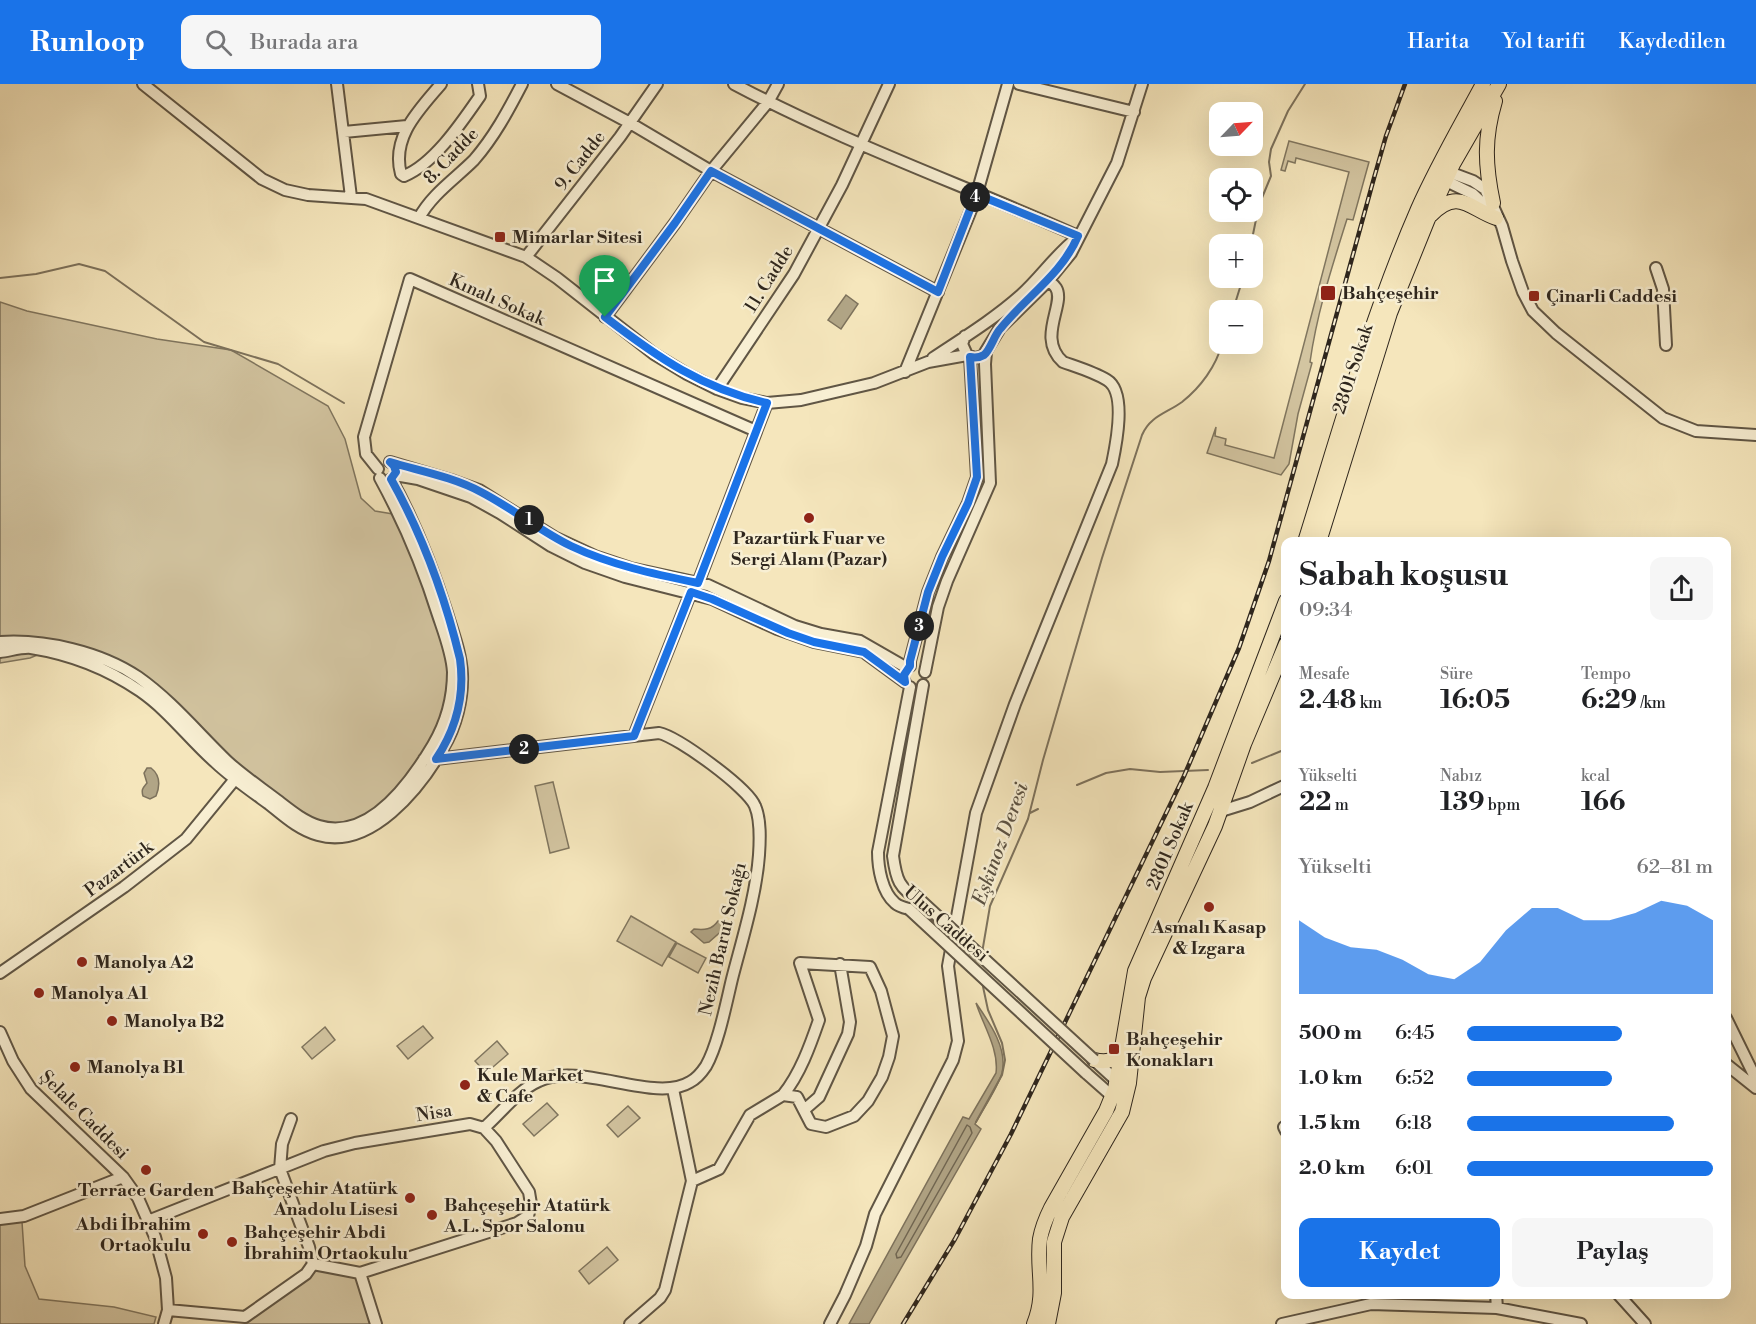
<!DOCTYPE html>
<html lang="tr">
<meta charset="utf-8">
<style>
:root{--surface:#fff;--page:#f6f6f6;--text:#202124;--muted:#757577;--accent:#1a73e8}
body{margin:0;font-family:"Libre Bodoni",serif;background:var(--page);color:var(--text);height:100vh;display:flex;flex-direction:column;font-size:22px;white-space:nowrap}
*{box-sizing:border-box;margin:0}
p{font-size:20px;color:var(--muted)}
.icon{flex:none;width:33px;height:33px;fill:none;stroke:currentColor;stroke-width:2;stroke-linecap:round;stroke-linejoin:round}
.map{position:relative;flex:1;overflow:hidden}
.details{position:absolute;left:1281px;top:453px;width:450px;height:762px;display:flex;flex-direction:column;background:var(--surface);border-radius:12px;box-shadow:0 6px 24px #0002}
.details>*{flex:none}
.needle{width:39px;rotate:65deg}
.controls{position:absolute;left:1209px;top:18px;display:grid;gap:12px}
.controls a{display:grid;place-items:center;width:54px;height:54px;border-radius:12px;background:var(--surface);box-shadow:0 6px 24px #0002;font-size:30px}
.pin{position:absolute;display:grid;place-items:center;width:51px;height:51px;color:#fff;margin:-62px -26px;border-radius:50% 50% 50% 0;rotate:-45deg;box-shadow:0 0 6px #0007}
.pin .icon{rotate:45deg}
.km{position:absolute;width:30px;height:30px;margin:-15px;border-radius:50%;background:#222;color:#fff;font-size:16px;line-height:30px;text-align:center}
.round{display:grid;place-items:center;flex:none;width:63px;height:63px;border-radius:12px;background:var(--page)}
.head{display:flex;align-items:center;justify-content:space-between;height:102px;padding:0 18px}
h1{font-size:33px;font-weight:700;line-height:45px}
.stats{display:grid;grid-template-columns:repeat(3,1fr);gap:9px;height:102px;padding:6px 18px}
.stats div{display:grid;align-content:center}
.stats b{font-size:26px;font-weight:700}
.stats small{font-size:16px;font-weight:400}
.stats p{font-size:16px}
.chart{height:168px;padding:12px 18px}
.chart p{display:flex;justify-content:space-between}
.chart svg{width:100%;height:108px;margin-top:6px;fill:var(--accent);opacity:.7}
.cta{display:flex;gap:12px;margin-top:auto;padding:12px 18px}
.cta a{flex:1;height:69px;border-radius:12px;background:var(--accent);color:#fff;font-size:24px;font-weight:700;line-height:69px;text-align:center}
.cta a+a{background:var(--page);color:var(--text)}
ul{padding:0 18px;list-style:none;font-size:20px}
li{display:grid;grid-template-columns:96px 72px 1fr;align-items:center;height:45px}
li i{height:15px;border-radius:8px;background:var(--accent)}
header{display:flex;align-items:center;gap:36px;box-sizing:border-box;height:84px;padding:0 30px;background:var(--accent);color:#fff}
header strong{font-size:28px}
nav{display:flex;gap:33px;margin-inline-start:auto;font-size:21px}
.search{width:420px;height:54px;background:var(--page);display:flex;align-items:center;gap:15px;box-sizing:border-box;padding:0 21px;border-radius:12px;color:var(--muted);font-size:22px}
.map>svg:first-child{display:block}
</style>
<header>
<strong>Runloop</strong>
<div class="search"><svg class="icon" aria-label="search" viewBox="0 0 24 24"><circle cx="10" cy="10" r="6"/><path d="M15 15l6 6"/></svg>Burada ara</div>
<nav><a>Harita</a><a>Yol tarifi</a><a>Kaydedilen</a></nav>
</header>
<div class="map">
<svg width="1756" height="1240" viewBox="0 0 1756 1240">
<rect width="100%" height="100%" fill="#f5e6bc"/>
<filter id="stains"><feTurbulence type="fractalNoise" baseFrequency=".00333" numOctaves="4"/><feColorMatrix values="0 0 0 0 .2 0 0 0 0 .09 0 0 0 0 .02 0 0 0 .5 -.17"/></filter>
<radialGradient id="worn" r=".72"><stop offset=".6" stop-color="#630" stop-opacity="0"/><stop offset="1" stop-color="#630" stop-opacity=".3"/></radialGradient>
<path fill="#d3c5a1" stroke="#80765f" stroke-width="1.5" d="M1289,57L1369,78L1353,136L1347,135C1332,183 1317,228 1310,278L1312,279L1298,330L1289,380L1281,391L1207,369L1216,343L1215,352L1226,355L1225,361L1274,374L1349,88L1296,74L1295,79L1288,77L1285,87L1281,86Z
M0,218L27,227L157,255L231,266L328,322L345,355L361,414L375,427L405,432L457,572L439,682L371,736L324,741L285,717L108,583L47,567L30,574L0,579Z
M553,698L569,764L550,769L535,702Z
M631,832L676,858L662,882L617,857Z
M677,859L706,874L698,889L669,873Z
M423,942L433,954L408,975L397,962Z
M325,943L335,956L312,975L302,963Z
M497,957L508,970L486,989L475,977Z
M547,1019L558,1031L534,1052L523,1040Z
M628,1022L640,1034L618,1053L607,1041Z
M22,1138L25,1182L39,1215L114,1223L156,1233L154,1240H0V1140Z
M607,1163L618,1176L589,1200L579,1187Z
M313,1180L360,1189L376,1240H246L245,1233Z"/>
<path fill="#b1a586" stroke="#7d725c" stroke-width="1.5" d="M846,211L858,220L841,245L828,236Z
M147,684H151C160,691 160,702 156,712L150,715L143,712C141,705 143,704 147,699L144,689Z
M718,837L723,838L725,844L709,858L704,859L691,848L694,845C704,846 712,846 718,837Z
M976,919C989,938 1008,964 1002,989C997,1005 983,1025 975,1040L981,1045L869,1240H849L963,1033L969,1035L996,989C999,965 983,941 976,919Z"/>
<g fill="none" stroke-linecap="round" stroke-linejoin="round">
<path stroke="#706652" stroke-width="1.5" d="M967,1041L970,1043L972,1049L901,1173L897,1174L896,1170Z"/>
<path stroke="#7d725c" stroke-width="2" d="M1251,160L1259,121L1271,92L1269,78L1271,65L1288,27L1305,0
M0,194L36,190L79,180L105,187L204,258L278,280L344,319
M1233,226L1243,194
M1252,679L1286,665
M1077,701L1106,689L1130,685L1160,688L1208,686
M1030,729L1038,725
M982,869L990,822L1028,735L1043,676L1102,474L1142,351C1150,332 1167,329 1182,318C1201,303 1216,282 1222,260
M976,1038L1002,991L1005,976L1002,959L988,926L982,898"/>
<defs>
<path id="minor" d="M143,0L262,95L285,106L308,111L366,115L526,173L557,194L654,270L687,290L717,305L742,314L767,319L801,316L874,299L928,278L967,271
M337,0L351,113
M441,0C419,26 391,53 401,90L404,92C434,80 462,38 480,12L478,0
M557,0L630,39L711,87L938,208
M734,0C845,59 964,101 1078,152
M1019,0L1134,28
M344,48L407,42
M1449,88L1473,97L1485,105L1502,142L1512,177L1523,208L1533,227L1556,249L1663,334L1696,347L1756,351
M1446,97L1473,110L1494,130
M419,134C432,110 455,95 474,76C494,53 508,27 522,0
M526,173L620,53L657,0
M1656,184L1663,205L1666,261
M605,233L675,139L711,87L768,18L778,0
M965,252L962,260L967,271L975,274L983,272L1000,244L1048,197L1071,169L1117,79L1142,0
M933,274C963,254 994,235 1021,211C1041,193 1056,170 1077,154
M905,288L975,116L1008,0
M717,305L794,190L842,101L889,0
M390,378L454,397L479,406L554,453L597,473L630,484L708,501L795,542L821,550L860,557L907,584
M378,385L366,370L364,353L410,195L756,347
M395,391L418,395L471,413L500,429L551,462L585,479L625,493L712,515L777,545L814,558L864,568L905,598
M698,499L767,319
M0,558C45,555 101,568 138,593C172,617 197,648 227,677C242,691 260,703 277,716C290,726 303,737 319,742C369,757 411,698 433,661C446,639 453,614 453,588C452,569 444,549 438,531C423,483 404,438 380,394
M0,568C9,567 22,563 31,564C69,570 108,585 140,607C169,627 189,655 215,678C232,694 251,707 269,720C284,732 299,746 318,751C371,766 420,704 443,664C456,643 463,615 462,590C461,569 453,549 447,529C432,482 415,438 391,395
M910,582V577L928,508L942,473L968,419L977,393L970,273
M925,588L938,523L947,497L990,399L985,280L986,268
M634,652L691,508
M424,675H436L659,649C678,653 748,704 755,722C761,736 760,756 759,771C756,812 742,856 732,895C726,920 718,961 706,982C702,988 696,995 690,998C655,1020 580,977 539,997C518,1006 501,1029 484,1044
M1221,727L1250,718L1286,701
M920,816C899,805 896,795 893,772L923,601
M909,825C905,824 898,822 895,819C882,808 878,784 878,768L910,603
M0,889L124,803L186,755L240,689
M1726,934L1756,995
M0,948L13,977L31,1005L123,1093L138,1114L155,1153L166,1194L168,1226L164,1240
M1094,976L1117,997
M1726,980L1756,1004
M1086,989L1112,1012
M673,1005L692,1097L719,1085L750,1031L783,1011L797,1013L811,1040L826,1043L854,1032L868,1017L882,993L889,973L893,952L881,907L870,883L800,879L819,936C810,962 800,990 783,1011
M804,1026L819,1013L848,950L850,938L840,880
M291,1035L282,1060L280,1085L309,1163L313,1180
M1284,1043L1286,1047
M0,1135L24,1132L123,1093
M148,1137L324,1067L355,1059L470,1040L484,1044L496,1057L529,1108L531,1120L528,1132L517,1139L360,1189L313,1180
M360,1189L376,1240
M1496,1210L1497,1224
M1618,1210L1645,1240
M168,1226L245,1233L306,1190L313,1180
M630,1240L660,1214L665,1206L692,1097
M830,1240L845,1211L866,1162L875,1130L953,976L958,957L948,882L976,729L1015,620L1112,380C1116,361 1127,308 1107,296C1094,288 1077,283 1063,278C1036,254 1066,220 1056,204C1053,199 1046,195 1041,192
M1282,1240L1371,1220L1497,1224L1581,1240"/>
<path id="major" d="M1493,119C1485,81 1484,54 1495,17
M1431,131C1458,103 1470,125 1496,134
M1305,458C1340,346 1371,233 1418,125C1437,82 1461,41 1483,0
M1319,458L1390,229L1428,135L1453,80L1499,0
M1094,976C1106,979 1114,977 1122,969
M1034,1240C1047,1208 1036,1186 1040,1155C1042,1144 1046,1134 1051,1124L1106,1027L1115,1005L1135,887L1215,704L1286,517
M1048,1240L1054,1209V1158L1062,1133L1122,1028L1129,999L1138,913L1144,894L1215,742L1244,660L1286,560"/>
</defs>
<use href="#minor" stroke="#605645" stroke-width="14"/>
<use href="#major" stroke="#2e261d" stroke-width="16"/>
<use href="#minor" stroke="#f8efd3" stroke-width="10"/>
<use href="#major" stroke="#f5e6bc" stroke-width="14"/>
<defs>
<path id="rail" d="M903,1240L955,1155L1011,1050L1184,692L1239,564L1269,477L1374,94L1386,52L1405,0"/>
</defs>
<use href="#rail" stroke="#2e261d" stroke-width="4.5"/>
<use href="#rail" stroke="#f8efd3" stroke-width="2" stroke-dasharray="7" stroke-linecap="butt"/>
<defs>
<path id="minor-bridge" d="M920,816L1094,976
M909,825L1086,989"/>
</defs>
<use href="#minor-bridge" stroke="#605645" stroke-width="14" stroke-linecap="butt"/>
<use href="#minor-bridge" stroke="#f8efd3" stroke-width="10"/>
</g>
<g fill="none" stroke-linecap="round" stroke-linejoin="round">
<defs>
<path id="route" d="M711,87L938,208L976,110L1078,152C1062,190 1026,213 1001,244C994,251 991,265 984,271C979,274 975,274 970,273L977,393L968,419L942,473L928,508L910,577V582L904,591L905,598L864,568L814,558L788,549L712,515L691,508L634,652L436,675C456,645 465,611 460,575C445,513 423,452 391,395L396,388L394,382L390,378C420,387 453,393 481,408C512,424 540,447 571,462C611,481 654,490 698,499L767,319C703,305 657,273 605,233L675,139Z"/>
</defs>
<use href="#route" stroke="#fff" stroke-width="12"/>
<use href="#route" stroke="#1a73e8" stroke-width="8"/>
</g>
<g fill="#8f2418" stroke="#f8efd3" stroke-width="2">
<rect x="494" y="147" width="12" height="12" rx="3"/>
<rect x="1320" y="201" width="16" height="16" rx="3"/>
<rect x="1528" y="206" width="12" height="12" rx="3"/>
<circle cx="809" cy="434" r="6"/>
<circle cx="1209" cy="823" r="6"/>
<circle cx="82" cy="878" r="6"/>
<circle cx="39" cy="909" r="6"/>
<circle cx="112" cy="937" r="6"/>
<rect x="1108" y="959" width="12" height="12" rx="3"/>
<circle cx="75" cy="983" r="6"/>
<circle cx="465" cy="1001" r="6"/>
<circle cx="146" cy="1086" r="6"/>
<circle cx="410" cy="1114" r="6"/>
<circle cx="432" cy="1131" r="6"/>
<circle cx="203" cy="1150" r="6"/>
<circle cx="232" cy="1158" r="6"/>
</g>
<g text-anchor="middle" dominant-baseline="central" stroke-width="5" stroke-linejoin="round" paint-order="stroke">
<g font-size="18" fill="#2e261d" stroke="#f8efd3">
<text transform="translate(451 72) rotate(-46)">8. Cadde</text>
<text transform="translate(580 77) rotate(-52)">9. Cadde</text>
<text transform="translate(769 195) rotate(-58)">11. Cadde</text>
<text transform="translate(497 216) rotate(24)">Kınalı Sokak</text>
<text transform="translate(1353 285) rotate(-72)">2801 Sokak</text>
<text transform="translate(1170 762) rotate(-67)">2801 Sokak</text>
<text transform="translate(119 785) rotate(-37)">Pazartürk</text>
<text transform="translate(946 840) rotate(41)">Ulus Caddesi</text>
<text transform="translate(723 855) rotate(-77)">Nezih Barut Sokağı</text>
<text transform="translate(434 1029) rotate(-9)">Nisa</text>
<text transform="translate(84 1031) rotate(45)">Şelale Caddesi</text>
</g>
<g font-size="18" font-weight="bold" fill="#2e261d" stroke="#f8efd3" text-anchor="start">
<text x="512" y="153">Mimarlar Sitesi</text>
<text x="1342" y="209">Bahçeşehir</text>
<text x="1546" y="212">Çinarli Caddesi</text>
<text x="809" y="454" text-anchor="middle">Pazartürk Fuar ve<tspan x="809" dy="21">Sergi Alanı (Pazar)</tspan></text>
<text x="1209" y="843" text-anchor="middle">Asmalı Kasap<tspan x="1209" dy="21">&amp; Izgara</tspan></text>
<text x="94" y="878">Manolya A2</text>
<text x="51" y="909">Manolya A1</text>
<text x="124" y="937">Manolya B2</text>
<text x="1126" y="955">Bahçeşehir<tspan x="1126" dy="21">Konakları</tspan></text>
<text x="87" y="983">Manolya B1</text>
<text x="477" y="991">Kule Market<tspan x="477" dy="21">&amp; Cafe</tspan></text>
<text x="398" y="1104" text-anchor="end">Bahçeşehir Atatürk<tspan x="398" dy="21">Anadolu Lisesi</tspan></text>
<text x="146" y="1106" text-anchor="middle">Terrace Garden</text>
<text x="444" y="1121">Bahçeşehir Atatürk<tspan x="444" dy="21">A.L. Spor Salonu</tspan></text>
<text x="191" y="1140" text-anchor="end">Abdi İbrahim<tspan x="191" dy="21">Ortaokulu</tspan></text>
<text x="244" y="1148">Bahçeşehir Abdi<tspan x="244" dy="21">İbrahim Ortaokulu</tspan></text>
</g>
<g font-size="20" font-style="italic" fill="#5c5242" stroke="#f8efd3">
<text transform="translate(1001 760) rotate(-70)">Eşkinoz Deresi</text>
</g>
</g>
<rect width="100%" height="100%" filter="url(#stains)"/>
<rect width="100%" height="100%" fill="url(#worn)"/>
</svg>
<div class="controls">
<a><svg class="needle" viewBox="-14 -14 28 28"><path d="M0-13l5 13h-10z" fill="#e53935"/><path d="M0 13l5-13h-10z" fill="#757577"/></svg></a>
<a><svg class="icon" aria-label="locate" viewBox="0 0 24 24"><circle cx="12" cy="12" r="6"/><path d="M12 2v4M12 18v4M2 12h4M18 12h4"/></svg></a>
<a>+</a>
<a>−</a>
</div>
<div class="pin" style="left:605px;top:233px;background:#1e9e55"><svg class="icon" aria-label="arrive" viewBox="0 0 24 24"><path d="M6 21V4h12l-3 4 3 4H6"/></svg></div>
<b class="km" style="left:529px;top:436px">1</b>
<b class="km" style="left:524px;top:665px">2</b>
<b class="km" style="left:919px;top:542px">3</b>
<b class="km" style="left:975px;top:113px">4</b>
<section class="details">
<div class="head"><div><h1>Sabah koşusu</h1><p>09:34</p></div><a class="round"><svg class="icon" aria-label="share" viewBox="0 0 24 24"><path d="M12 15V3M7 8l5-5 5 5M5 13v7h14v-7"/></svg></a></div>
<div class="stats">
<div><p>Mesafe</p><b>2.48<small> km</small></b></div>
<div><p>Süre</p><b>16:05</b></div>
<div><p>Tempo</p><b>6:29<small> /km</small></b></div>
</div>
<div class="stats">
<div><p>Yükselti</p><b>22<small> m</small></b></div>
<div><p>Nabız</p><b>139<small> bpm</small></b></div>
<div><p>kcal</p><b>166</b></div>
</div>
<div class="chart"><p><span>Yükselti</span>62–81 m</p>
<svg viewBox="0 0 160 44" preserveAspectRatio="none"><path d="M0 44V14L10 21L20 25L30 26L40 30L50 36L60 38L70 31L80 18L90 9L100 9L110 14L120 14L130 11L140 6L150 8L160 14V44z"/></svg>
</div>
<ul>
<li><b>500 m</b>6:45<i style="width:63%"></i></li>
<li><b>1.0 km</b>6:52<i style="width:59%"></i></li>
<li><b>1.5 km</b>6:18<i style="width:84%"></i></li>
<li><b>2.0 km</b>6:01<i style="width:100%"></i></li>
</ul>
<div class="cta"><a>Kaydet</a><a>Paylaş</a></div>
</section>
</div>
